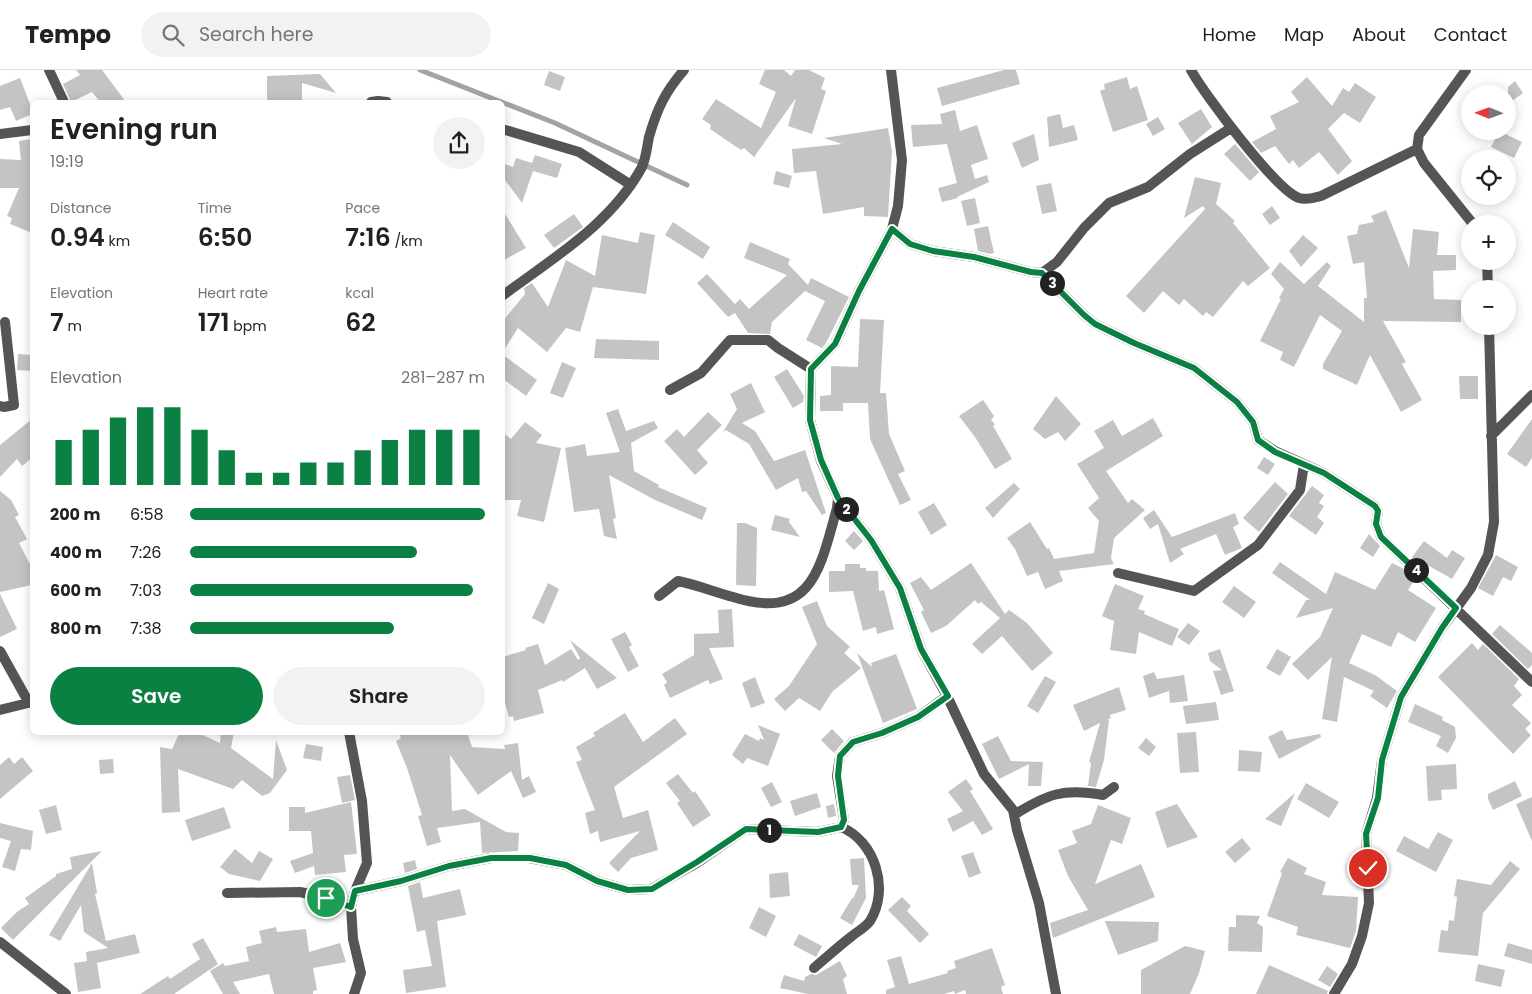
<!DOCTYPE html>
<meta charset="utf-8">
<style>
:root{--surface:#fff;--page:#f2f2f2;--text:#202124;--muted:#757577;--line:#e0e0e0;--accent:#0b8043}
body{margin:0;font-family:Poppins,sans-serif;background:var(--page);color:var(--text);height:100vh;display:flex;flex-direction:column;font-size:19px;white-space:nowrap}
*{box-sizing:border-box;margin:0}
p{font-size:16px;color:var(--muted)}
.icon{flex:none;width:28px;height:28px;fill:none;stroke:currentColor;stroke-width:2;stroke-linecap:round;stroke-linejoin:round}
.map{position:relative;flex:1;overflow:hidden}
.sheet{position:absolute;left:30px;top:30px;width:475px;height:635px;display:flex;flex-direction:column;background:var(--surface);border-radius:8px;box-shadow:0 2px 12px #0003}
.sheet>*{flex:none}
.needle{width:32px;rotate:271deg}
.buttons{position:absolute;left:1461px;top:15px;display:grid;gap:10px}
.buttons a{display:grid;place-items:center;width:55px;height:55px;border-radius:50%;background:var(--surface);box-shadow:0 2px 12px #0003;font-size:25px}
.pin{position:absolute;display:grid;place-items:center;width:42px;height:42px;color:#fff;margin:-21px;border:2px solid #fff;border-radius:50%;box-shadow:0 1px 5px #0007}
.km{position:absolute;width:25px;height:25px;margin:-12px;border-radius:50%;background:#222;color:#fff;font-size:14px;line-height:25px;text-align:center}
.round{display:grid;place-items:center;flex:none;width:52px;height:52px;border-radius:26px;background:var(--page)}
.overview{display:flex;align-items:center;justify-content:space-between;height:85px;padding:0 20px}
h1{font-size:28px;font-weight:600;line-height:38px}
.figures{display:grid;grid-template-columns:repeat(3,1fr);gap:8px;height:85px;padding:5px 20px}
.figures div{display:grid;align-content:center}
.figures b{font-size:25px;font-weight:600}
.figures small{font-size:14px;font-weight:400}
.figures p{font-size:14px}
.chart{height:140px;padding:10px 20px}
.chart p{display:flex;justify-content:space-between}
.chart svg{width:100%;height:90px;margin-top:5px;stroke:var(--accent);stroke-width:6}
.action{display:flex;gap:10px;margin-top:auto;padding:10px 20px}
.action a{flex:1;height:58px;border-radius:30px;background:var(--accent);color:#fff;font-size:20px;font-weight:600;line-height:58px;text-align:center}
.action a+a{background:var(--page);color:var(--text)}
ul{padding:0 20px;list-style:none;font-size:16px}
li{display:grid;grid-template-columns:80px 60px 1fr;align-items:center;height:38px}
li i{height:12px;border-radius:6px;background:var(--accent)}
header{display:flex;align-items:center;gap:30px;box-sizing:border-box;height:70px;padding:0 25px;background:var(--surface);border-bottom:1px solid var(--line)}
header strong{font-size:24px}
nav{display:flex;gap:28px;margin-inline-start:auto;font-size:18px}
.search{width:350px;height:45px;background:var(--page);display:flex;align-items:center;gap:12px;box-sizing:border-box;padding:0 18px;border-radius:28px;color:var(--muted);font-size:19px}
.map>svg:first-child{display:block}
</style>
<header>
<strong>Tempo</strong>
<div class="search"><svg class="icon" aria-label="search" viewBox="0 0 24 24"><circle cx="10" cy="10" r="6"/><path d="M15 15l6 6"/></svg>Search here</div>
<nav><a>Home</a><a>Map</a><a>About</a><a>Contact</a></nav>
</header>
<div class="map">
<svg width="1532" height="924" viewBox="0 0 1532 924">
<rect width="100%" height="100%" fill="#fff"/>
<g fill="none" stroke-linecap="round" stroke-linejoin="round">
<path stroke="#a3a3a3" stroke-width="5" d="M420,0L555,53L687,115"/>
</g>
<path fill="#c4c4c4" d="M76,0H102L126,32H100L92,22L71,32L63,14L80,5Z
M765,0H784L791,6L795,0H809L825,8L821,19L826,21L812,64L788,56L796,28L754,87L744,78L741,80L710,59L711,55L702,49L716,29L761,58L776,22L759,14Z
M1004,0H1016L1020,14L942,36L937,18Z
M549,1L565,7L560,21L544,15Z
M320,4L336,23L302,13V32H267V6Z
M1127,7L1130,19L1137,16L1148,50L1113,62L1100,21L1105,19L1104,14Z
M1307,7L1332,36L1343,18L1349,22L1355,13L1376,27L1360,53L1344,43L1328,59L1352,91L1338,105L1319,82L1299,98L1293,90L1289,94L1275,76L1261,83L1252,72L1276,59L1270,46L1299,32L1291,22Z
M20,8L32,39V44L16,51L10,37L0,40V16Z
M1515,11L1523,23L1508,34V17Z
M1201,39L1212,57L1192,74L1178,53Z
M955,40L960,61L977,55L988,89L971,95L975,109L987,105L989,112L957,127L958,128L942,132L938,118L957,113L947,74L913,77L911,55L942,54L940,44Z
M1060,44L1063,58L1074,55L1078,70L1049,77L1047,47Z
M1158,47L1165,59L1153,66L1146,54Z
M888,58L892,81L888,147L864,146V137L823,144L816,101L794,103L792,79L842,74L824,68Z
M1499,61L1522,72L1514,88L1491,77Z
M1034,64L1039,90L1022,98L1012,73Z
M32,69V163L10,154L12,148L7,146L19,118H0V89L21,90L19,71Z
M1235,74L1259,102L1250,111L1224,84Z
M535,85L562,94L557,108L533,101L522,133L502,106V93L513,97L516,88L532,93Z
M776,101L792,106L789,118L773,114Z
M1195,107L1221,113L1216,134L1235,151L1233,153L1270,198L1248,216L1243,211L1213,247L1206,242L1203,246L1184,229L1179,235L1163,221L1144,243L1126,226L1205,139L1203,136L1184,148Z
M1051,113L1057,141L1042,144L1036,116Z
M975,128L980,153L967,156L961,131Z
M1272,136L1280,148L1270,155L1262,144Z
M502,139L526,178L502,191Z
M1386,140L1409,198L1413,159L1439,162L1437,185H1456V200L1433,201L1434,229L1461,230V252L1383,251L1406,292L1402,294L1422,330L1401,342L1370,285L1357,315L1323,299V294L1342,261L1320,245L1294,297L1280,290L1283,282L1260,271L1281,229L1279,228L1284,219L1271,204L1280,192L1304,214L1327,192L1331,196L1318,216L1364,252V228H1367L1364,192L1353,194L1347,166L1357,164L1359,155L1374,152L1371,146Z
M574,144L583,157L554,178L544,165Z
M673,152L710,177L703,189L665,165Z
M988,156L994,183L990,184L978,181L974,159Z
M640,162L655,165L646,224L593,217L580,262L566,258L547,282L518,258L502,283V252L525,224L524,218L532,213L548,237L566,190L595,206L602,165L638,173Z
M1303,165L1318,178L1301,197L1289,181Z
M750,172L790,189L788,194L808,215L811,208L849,227L826,273L822,278L806,270L825,231L805,221L772,252L770,264L748,263L735,243L728,247L697,213L707,204L735,234L740,229L749,239L787,205L744,188Z
M860,249L884,250L880,323H886L889,364L905,401L898,404L911,430L900,435L870,369L868,333H843V341H820V326L831,325V296L858,297Z
M596,269L659,271V290L594,288Z
M18,284L32,285V301L17,300Z
M502,284L537,310L526,326L502,308Z
M562,292L576,298L563,328L550,323Z
M787,299L804,326L803,332L793,338L774,307Z
M1459,306H1478V329H1460Z
M751,313L765,342L742,353L755,361L774,391L805,380L826,443L822,445L806,421L802,422L798,408L776,420L749,374L726,360L723,362L737,339L730,324Z
M1056,326L1081,354L1065,371L1058,362L1045,369L1033,359Z
M983,330L994,346L991,350L995,354L993,356L1012,389L995,399L975,367L959,346Z
M618,339L626,361L654,351L658,358L631,373L634,401L659,415L658,417L707,438L702,450L655,430L609,405L616,448L613,449L617,469L604,466L599,439L574,442L565,378L585,374L587,386L620,382L606,343Z
M708,342L722,355L697,380L708,393L695,405L664,371L677,359L684,367Z
M1153,348L1163,366L1106,401L1128,433L1132,429L1145,440L1114,468L1111,488L1114,494L1059,501L1063,511L1045,519L1038,502L1027,506L1015,479L1007,468L1030,452L1047,479L1049,478L1054,489L1094,483L1099,451L1088,438L1099,428L1077,394L1104,378L1094,361L1113,350L1122,366Z
M32,349V388L22,396L17,389L0,407V375Z
M1532,349V388L1526,397L1507,384Z
M525,352L542,365L536,373L561,378L544,452L517,446L521,430H502V362L511,369Z
M1264,387L1275,394L1268,405L1257,398Z
M1275,412L1288,424L1259,462L1243,448Z
M1014,413L1020,419L993,448L985,438Z
M1312,416L1324,425L1319,433L1324,436L1317,447L1324,453L1316,465L1289,446Z
M0,421L11,430L19,445L15,447L27,469L19,473L32,498V515L0,522Z
M934,433L947,455L931,465L918,442Z
M1154,440L1172,467L1235,443L1239,454L1233,457L1242,478L1225,485L1216,464L1180,479L1184,484L1170,493L1158,454L1150,459L1143,448Z
M775,445L790,449L789,452L800,467L771,460Z
M737,453H745L757,458L756,516L736,515Z
M854,461L863,471L854,480L845,471Z
M1369,464L1380,476L1373,487L1360,478Z
M1424,471L1447,488L1452,480L1465,488L1452,509L1424,493L1422,497L1412,487Z
M1496,485L1518,497L1511,511L1503,507L1493,526L1478,518Z
M1280,492L1326,524L1335,502L1375,520L1392,493L1404,499L1415,509L1408,520L1436,538L1415,572L1398,562L1391,577L1362,564L1349,593L1375,605L1397,621L1387,638L1370,626L1374,621L1344,607L1337,652L1322,649L1332,587L1308,610L1292,594L1320,567L1333,538L1296,548L1306,530H1310L1272,503Z
M971,493L1005,544L1009,540L1027,553L1053,583L1032,601L1002,566L982,584L972,574L1000,548L981,532L978,534L975,530L946,556L931,563L921,542L924,540L910,513L921,507L931,520Z
M845,494H860V498H866V501H878L879,521L884,520L894,559L877,564L876,557L863,561L853,521L829,522V501H845Z
M548,513L559,519L544,554L532,548Z
M1115,514L1144,526L1138,539L1145,541L1144,544L1179,559L1172,576L1139,562L1136,584L1110,580L1114,551L1102,546Z
M1234,516L1256,532L1244,548L1222,532Z
M0,524L17,559L0,567Z
M817,531L827,556L850,577L844,583L861,598L832,622L820,641L799,628L785,641L774,629L789,616L817,574L802,537Z
M732,539L734,577L709,578L723,609L710,614L708,610L670,628L664,615L667,612L662,604L694,585V564L719,563L718,540Z
M1188,553L1200,561L1189,575L1177,567Z
M1500,555L1532,583V595L1528,599L1492,564Z
M625,562L632,575L629,577L639,596L628,602L611,569Z
M570,570L617,608L597,619L585,598L563,612L562,610L538,620L544,643L514,651L513,646L509,647L502,622V587L526,580L525,578L538,574L545,595L571,579L578,590L580,588Z
M1472,573L1478,580L1483,574L1519,609L1514,616L1522,625L1512,635L1531,653L1525,659L1531,665L1513,684L1438,607Z
M1220,579L1234,621L1221,625L1213,601L1222,600L1210,591L1208,583Z
M1277,579L1291,587L1280,606L1266,598Z
M857,583L872,597L871,593L896,584L917,639L883,653Z
M1154,602L1157,609L1184,605L1188,631L1170,633L1169,621L1149,628L1143,606Z
M1045,606L1056,612L1038,643L1027,636Z
M755,607L765,633L751,638L742,613Z
M1119,617L1126,640L1110,645L1111,648L1107,650H1109L1104,690L1096,717L1088,716L1091,693L1089,692L1100,653L1084,661L1073,635Z
M1216,632L1219,650L1186,654L1183,636Z
M1415,634L1443,647L1442,650L1455,657L1456,668L1448,683L1436,676L1441,666L1408,652Z
M625,643L643,672L675,648L687,664L614,717L623,748L648,740L658,780L631,788L618,802L609,793L640,761L600,772L598,761L590,764L585,743L595,740L576,692L582,690L576,677L595,666L593,663Z
M758,655L780,664L768,696L747,688L743,694L732,685L745,664L759,671L760,668L764,670Z
M832,659L844,671L834,683L821,670Z
M1282,660L1287,670L1320,664L1321,667L1279,689L1268,667Z
M180,662H196L220,673L221,662H234L231,678L273,709L276,670L287,700L270,723L262,726L242,710L233,719L178,699L180,742L162,743L160,677L172,679Z
M398,662H467L472,677L505,679L504,675L518,673L522,710L529,706L536,722L523,728L511,701L478,725L450,685L452,741L465,739L506,762L519,763L518,781L482,783L480,752L437,758L441,772L427,776L418,746L422,745L407,698L396,671L401,668Z
M1196,662L1199,702L1180,703L1177,663Z
M998,666L1011,691L1043,692L1041,716H1028L1029,694L999,709L982,674Z
M1146,668L1156,677L1149,686L1138,678Z
M306,674L323,677L321,691L303,688Z
M1239,680L1262,682L1260,702L1238,701Z
M9,687L14,694L22,687L33,701L0,729V695Z
M113,689L114,703L100,704L99,690Z
M1456,694L1457,719L1441,720L1442,730L1428,731L1426,696Z
M678,704L693,723L695,721L711,745L693,757L677,733L680,731L666,713Z
M350,705L355,730L342,733L337,707Z
M966,709L973,719L970,721L993,759L982,765L973,751L953,762L947,749L963,741L948,722Z
M1515,711L1522,726L1493,740L1488,729V724Z
M772,712L782,732L771,737L761,718Z
M1306,713L1339,732L1329,748L1297,729Z
M817,723L821,737L795,746L790,731Z
M1295,723L1281,756L1265,749L1273,742Z
M1532,727V771L1516,734Z
M351,732L357,784L344,785L346,802L315,805L314,796L295,803L290,791L313,783L311,761H289V737H305V743Z
M834,734L836,746L828,748L826,736Z
M1177,734L1198,767L1167,778L1155,742Z
M56,735L62,760L46,764L39,740Z
M1098,735L1131,748L1122,774L1111,770L1095,814L1141,794L1155,827L1053,868L1050,853L1088,840L1068,806L1058,780L1077,773L1072,761L1091,754Z
M224,737L231,758L192,771L185,750Z
M0,753L33,761L31,780L21,779L15,801L2,797L11,771L0,768Z
M1438,762L1453,770L1436,802L1396,781L1404,766L1428,779Z
M1242,768L1251,779L1235,793L1225,782Z
M235,779L252,793L259,781L273,789L260,811L229,804L220,797Z
M102,781L13,870L1,858L18,841L29,834L25,828L56,806V804L72,799L70,787Z
M973,782L981,803L969,808L961,786Z
M864,788L866,828L852,855L840,848L852,828L853,829L859,815H852L850,789Z
M1288,788L1307,798L1304,804L1326,812L1322,825L1358,827L1356,861L1350,878L1296,865L1298,857L1267,846L1282,803L1280,802Z
M415,790L417,799L405,803L403,793Z
M1510,791L1520,799L1483,843L1478,886L1438,882L1441,860L1448,861L1449,850L1454,851L1457,827L1454,826L1457,809L1491,815Z
M92,793L97,823L95,824L106,871L135,864L140,883L97,893L101,918L78,922L74,893L87,891L86,882L108,878L84,862L81,835L60,871L49,865Z
M788,802L790,826L770,828L769,804Z
M420,812L423,828L460,819L466,845L437,851L446,917L406,923L403,900L432,896L425,860L417,862L408,816Z
M902,827L911,836L907,841L929,864L920,873L888,840Z
M759,837L776,846L766,867L749,858Z
M1236,845L1260,846L1257,853L1263,857L1262,882L1228,881L1229,857H1236Z
M1105,851L1159,852L1158,871L1118,885Z
M276,857L277,862L306,859L309,882L340,873L346,892L313,898L317,920L313,921V924H274L269,904L233,912L240,924H223L210,901L223,893L225,896L249,891L246,877L262,873L259,861Z
M799,864L822,876L816,887L793,875Z
M203,868L218,894L174,924H140L168,906L170,909L200,889L192,874Z
M1508,873L1532,880V894L1504,886Z
M1185,876L1205,881L1199,903L1190,924H1141V900Z
M992,878L1005,915L1001,917L1003,924H966L965,920L955,924L954,921L944,924H886V920L895,917L887,890L901,886L909,914L948,903L947,901L956,898L954,891Z
M840,891L847,906L843,909L847,924H808L780,918L784,905L804,911L805,907L811,904L816,905Z
M1478,894L1505,900L1501,917L1475,911Z
M1269,895L1328,921L1327,924H1256Z
M1327,896L1338,904L1330,917L1318,910Z"/>
<g fill="none" stroke-linecap="round" stroke-linejoin="round">
<path stroke="#555" stroke-width="10" d="M49,0L64,32
M891,0L902,90L898,136L892,159L859,221L835,274L811,299L810,350L821,391L838,428L871,470L900,518L921,579L947,626L984,704L1013,740L1017,760L1039,833L1056,924
M1191,0C1204,24 1276,120 1299,128C1306,130 1314,128 1321,126L1417,79
M1466,0L1419,65L1417,79L1424,93L1473,154
M371,32L378,31L387,32
M502,59L579,82L631,115
M0,64L32,60
M892,159L910,174L933,181L974,187L1031,202L1042,203L1057,192L1084,158L1109,133L1148,117L1190,84L1231,58
M1487,191L1488,219
M1042,203L1084,245L1095,254L1134,273L1194,298L1237,332L1253,352L1258,370L1275,381L1324,403L1375,436L1378,441L1376,454L1381,467L1532,612
M502,226C553,188 611,154 642,97C646,88 647,77 649,67C657,39 665,22 684,0
M670,320L701,303L730,270H768L778,278L811,299
M0,336L4,337L14,335L5,252
M1491,366L1532,325
M1118,503L1194,521L1258,475L1300,420L1304,394
M659,526L678,511C698,515 714,522 733,527C812,552 820,499 837,438L838,428
M0,581L29,633
M0,640L32,632
M349,662L362,731L367,793L355,821L351,837L353,869L361,903L354,924
M1014,745C1047,724 1063,718 1103,725L1114,717
M355,821L401,811L449,796L491,788H529L566,795L597,811L628,820L651,819L697,793L746,759L818,762L841,757L844,750L837,706L840,686L853,672L882,663L918,647L947,626
M227,823L300,822L327,828L351,837
M0,872L66,924
M814,898C827,887 839,876 852,866C858,861 866,857 870,851C890,819 875,771 841,757
M1334,924L1352,894L1362,866L1369,833L1366,764L1377,728L1382,690L1401,627L1442,558L1471,518L1488,485L1494,452L1489,256"/>
</g>
<g fill="none" stroke-linecap="round" stroke-linejoin="round">
<defs>
<path id="route" d="M326,828L351,837L355,821L401,811L449,796L491,788H530L566,795L597,811L628,820L652,819L697,792L746,759L818,762L841,757L844,750L838,706L840,686L853,672L882,663L918,647L948,626L921,579L900,518L871,470L838,428L821,390L810,350L811,299L835,274L859,221L892,159L910,174L933,181L974,187L1031,202L1042,203L1084,245L1095,254L1134,273L1194,298L1237,332L1253,352L1258,370L1275,382L1324,403L1375,436L1378,441L1376,454L1381,467L1456,538L1442,558L1401,627L1382,690L1378,728L1366,764L1368,798"/>
</defs>
<use href="#route" stroke="#fff" stroke-width="10"/>
<use href="#route" stroke="#0b8043" stroke-width="6"/>
</g>
</svg>
<div class="buttons">
<a><svg class="needle" viewBox="-14 -14 28 28"><path d="M0-13l5 13h-10z" fill="#e53935"/><path d="M0 13l5-13h-10z" fill="#757577"/></svg></a>
<a><svg class="icon" aria-label="locate" viewBox="0 0 24 24"><circle cx="12" cy="12" r="6"/><path d="M12 2v4M12 18v4M2 12h4M18 12h4"/></svg></a>
<a>+</a>
<a>−</a>
</div>
<div class="pin" style="left:326px;top:828px;background:#1e9e55"><svg class="icon" aria-label="arrive" viewBox="0 0 24 24"><path d="M6 21V4h12l-3 4 3 4H6"/></svg></div>
<div class="pin" style="left:1368px;top:798px;background:#d93025"><svg class="icon" aria-label="check" viewBox="0 0 24 24"><path d="M5 12l5 5 9-10"/></svg></div>
<b class="km" style="left:769px;top:760px">1</b>
<b class="km" style="left:846px;top:439px">2</b>
<b class="km" style="left:1052px;top:213px">3</b>
<b class="km" style="left:1416px;top:500px">4</b>
<section class="sheet">
<div class="overview"><div><h1>Evening run</h1><p>19:19</p></div><a class="round"><svg class="icon" aria-label="share" viewBox="0 0 24 24"><path d="M12 15V3M7 8l5-5 5 5M5 13v7h14v-7"/></svg></a></div>
<div class="figures">
<div><p>Distance</p><b>0.94<small> km</small></b></div>
<div><p>Time</p><b>6:50</b></div>
<div><p>Pace</p><b>7:16<small> /km</small></b></div>
</div>
<div class="figures">
<div><p>Elevation</p><b>7<small> m</small></b></div>
<div><p>Heart rate</p><b>171<small> bpm</small></b></div>
<div><p>kcal</p><b>62</b></div>
</div>
<div class="chart"><p><span>Elevation</span>281–287 m</p>
<svg viewBox="0 0 160 44" preserveAspectRatio="none"><path d="M5 44V22M15 44V17M25 44V11M35 44V6M45 44V6M55 44V17M65 44V27M75 44V38M85 44V38M95 44V33M105 44V33M115 44V27M125 44V22M135 44V17M145 44V17M155 44V17"/></svg>
</div>
<ul>
<li><b>200 m</b>6:58<i style="width:100%"></i></li>
<li><b>400 m</b>7:26<i style="width:77%"></i></li>
<li><b>600 m</b>7:03<i style="width:96%"></i></li>
<li><b>800 m</b>7:38<i style="width:69%"></i></li>
</ul>
<div class="action"><a>Save</a><a>Share</a></div>
</section>
</div>
